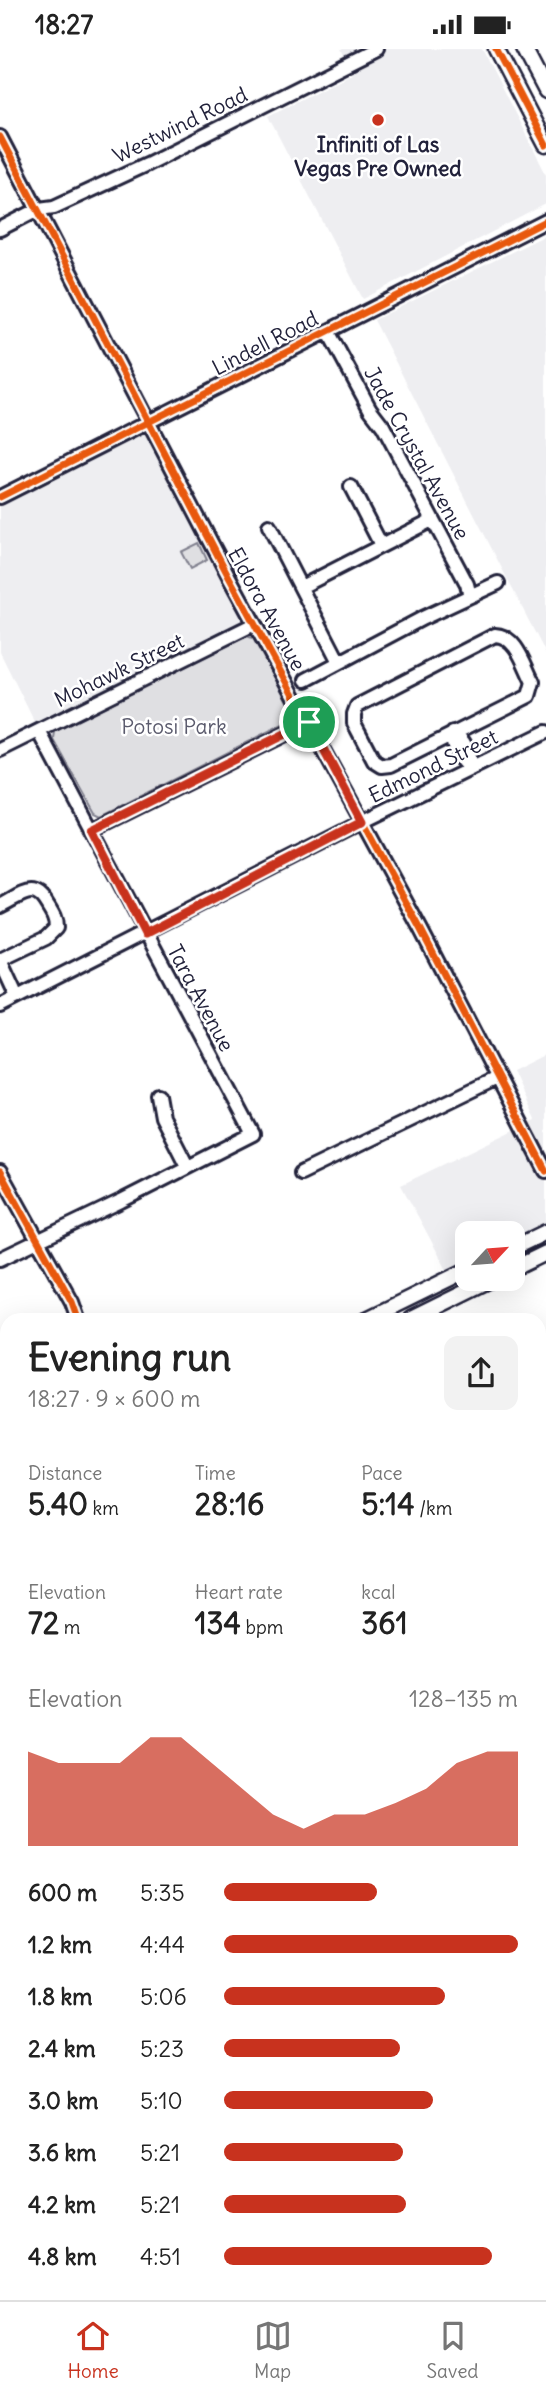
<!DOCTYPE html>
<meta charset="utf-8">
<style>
:root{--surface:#fff;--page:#f2f2f2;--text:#222;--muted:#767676;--line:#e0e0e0;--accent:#c8321e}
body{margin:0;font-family:Delius,sans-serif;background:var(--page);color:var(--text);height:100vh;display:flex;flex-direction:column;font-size:26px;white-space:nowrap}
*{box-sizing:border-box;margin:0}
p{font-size:23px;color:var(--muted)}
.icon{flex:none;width:38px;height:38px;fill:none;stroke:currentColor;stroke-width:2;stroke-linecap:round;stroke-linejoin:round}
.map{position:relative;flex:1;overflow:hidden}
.side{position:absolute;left:0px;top:1264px;width:546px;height:989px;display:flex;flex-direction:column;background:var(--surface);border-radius:21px 21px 0 0;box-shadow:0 7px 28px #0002}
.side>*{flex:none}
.needle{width:46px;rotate:64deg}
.tools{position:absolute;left:455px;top:1172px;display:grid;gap:14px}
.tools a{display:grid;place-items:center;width:70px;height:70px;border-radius:14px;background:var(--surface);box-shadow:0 7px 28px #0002;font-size:35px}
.pin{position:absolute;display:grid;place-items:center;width:60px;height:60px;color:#fff;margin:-30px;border:4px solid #fff;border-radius:50%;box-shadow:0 2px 7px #0007}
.round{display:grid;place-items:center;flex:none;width:74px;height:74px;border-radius:14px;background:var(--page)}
.overview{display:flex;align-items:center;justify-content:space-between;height:119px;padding:0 28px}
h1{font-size:38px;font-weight:800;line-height:52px}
.figures{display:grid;grid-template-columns:repeat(3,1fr);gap:10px;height:119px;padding:7px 28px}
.figures div{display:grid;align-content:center}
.figures b{font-size:30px;font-weight:800}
.figures small{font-size:19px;font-weight:400}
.figures p{font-size:19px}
.chart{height:196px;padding:14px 28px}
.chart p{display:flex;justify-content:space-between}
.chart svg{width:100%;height:126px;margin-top:7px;fill:var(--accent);opacity:.7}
ul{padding:0 28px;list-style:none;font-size:23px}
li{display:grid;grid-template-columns:112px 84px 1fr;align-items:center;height:52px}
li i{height:18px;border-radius:9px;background:var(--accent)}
.status{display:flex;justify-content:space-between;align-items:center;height:49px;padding:0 35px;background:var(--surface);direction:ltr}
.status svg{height:19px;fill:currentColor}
.tabs{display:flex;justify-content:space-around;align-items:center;height:98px;border-top:2px solid var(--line);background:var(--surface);font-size:19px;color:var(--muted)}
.tabs a{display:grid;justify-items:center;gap:4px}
.tabs .selected{color:var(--accent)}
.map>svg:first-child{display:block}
</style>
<div class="status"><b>18:27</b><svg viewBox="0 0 49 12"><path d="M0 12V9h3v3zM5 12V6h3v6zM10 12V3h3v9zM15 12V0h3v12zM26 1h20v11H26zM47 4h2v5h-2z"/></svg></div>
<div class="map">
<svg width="546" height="2251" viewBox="0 0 546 2251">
<rect width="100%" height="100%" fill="#fff"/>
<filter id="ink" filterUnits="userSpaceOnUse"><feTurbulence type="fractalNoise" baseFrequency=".0143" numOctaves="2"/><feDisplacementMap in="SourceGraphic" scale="14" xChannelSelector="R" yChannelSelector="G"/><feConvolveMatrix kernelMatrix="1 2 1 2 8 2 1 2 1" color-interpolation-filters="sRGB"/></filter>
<g filter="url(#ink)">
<path fill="#eeeef1" d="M341,0H482L546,125V155L363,250L268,67L353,24Z
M546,186V605L374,271Z
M148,373L254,575L39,682L0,603V448Z
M546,1005V1172L513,1189V1185H467V1211L447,1221L401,1136L535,1071L512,1022Z"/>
<path fill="#dfdfe2" stroke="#80808e" stroke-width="2" d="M199,494L207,511L190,520L181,503Z
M247,587L255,590L293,664L291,671L101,767L95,764L54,691L55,682Z"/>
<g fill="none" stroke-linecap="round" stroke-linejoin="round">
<defs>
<path id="minor" d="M0,88L229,528L420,879L546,1122
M0,180L39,160L54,158L147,115L376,0
M328,282L370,360L383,377L467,535L470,547
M351,438L381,496
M0,448L546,172
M269,477L339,613
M301,538L432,471
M495,586C517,587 524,616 533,633L529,647L391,716L382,717L374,712L354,674V665L357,657Z
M306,631L423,569L498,534
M453,684C466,691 470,706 470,720
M453,684C451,698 460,711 470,720
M0,701L254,575
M92,781L309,673
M0,857C21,847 34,831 48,857C53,865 56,870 56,879L46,889L0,911L17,948
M0,957L362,773L546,683
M158,1046L162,1068L187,1117
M0,1123L72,1253L78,1270
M301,1124L497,1029
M0,1210L121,1152L253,1085L39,682
M0,1334V1342
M539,1413L546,1409
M0,1604L7,1600
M539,1678L546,1675
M0,1729L7,1743
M539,1731L546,1746
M0,1834L7,1830
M539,1925L546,1931
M0,2146L7,2142
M539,2174L546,2188
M0,2181L7,2195
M539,2194L546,2207
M32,2245L34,2251
M59,2245L61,2251
M283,2245L286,2251
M313,2245L316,2251
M433,2251L444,2245"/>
<path id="major" d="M496,0L546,96
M524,0L546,42
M513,1199L546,1183
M513,1220L546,1204
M367,1270L467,1221
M411,1270L492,1230
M0,1450L7,1447
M0,1472L7,1469
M539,2228L546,2225
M496,2251L506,2245"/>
</defs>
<use href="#minor" stroke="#22223b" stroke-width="18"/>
<use href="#major" stroke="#22223b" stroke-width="19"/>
<use href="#minor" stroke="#fff" stroke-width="12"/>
<use href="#major" stroke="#fff" stroke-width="14"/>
<defs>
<path id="cycleway" d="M496,0L546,96
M0,88L229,528L420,879L546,1122
M0,448L546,172
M0,1123L72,1253L78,1270"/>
</defs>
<use href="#cycleway" stroke="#fff" stroke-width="11"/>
<use href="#cycleway" stroke="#e8590c" stroke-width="7"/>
</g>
</g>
<g fill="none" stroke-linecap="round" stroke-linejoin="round" filter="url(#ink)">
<defs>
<path id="route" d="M309,673L362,773L145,885L92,781Z"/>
</defs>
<use href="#route" stroke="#fff" stroke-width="14"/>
<use href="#route" stroke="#c8321e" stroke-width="9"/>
</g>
<circle fill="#c8321e" stroke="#fff" stroke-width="2.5" cx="378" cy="71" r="7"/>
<g text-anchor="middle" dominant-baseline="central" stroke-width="5" stroke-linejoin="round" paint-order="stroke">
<g font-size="21" fill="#22223b" stroke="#fff">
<text transform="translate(180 76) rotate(-26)">Westwind Road</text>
<text transform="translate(265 294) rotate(-27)">Lindell Road</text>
<text transform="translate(417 404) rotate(61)">Jade Crystal Avenue</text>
<text transform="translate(267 560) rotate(61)">Eldora Avenue</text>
<text transform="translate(119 621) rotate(-26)">Mohawk Street</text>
<text transform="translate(433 717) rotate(-26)">Edmond Street</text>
<text transform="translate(201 949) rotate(62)">Tara Avenue</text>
</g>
<g font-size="21" font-weight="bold" fill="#22223b" stroke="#fff">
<text x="378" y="95">Infiniti of Las<tspan x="378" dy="24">Vegas Pre Owned</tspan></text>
</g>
<g font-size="21" fill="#5b5b6d" stroke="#fff">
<text x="174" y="677">Potosi Park</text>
</g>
</g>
</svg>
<div class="tools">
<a><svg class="needle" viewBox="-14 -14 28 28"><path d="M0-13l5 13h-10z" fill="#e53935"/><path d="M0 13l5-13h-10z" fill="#767676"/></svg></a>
</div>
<div class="pin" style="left:309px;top:673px;background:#1e9e55"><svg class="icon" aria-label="arrive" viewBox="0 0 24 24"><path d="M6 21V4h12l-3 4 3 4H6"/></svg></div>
<section class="side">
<div class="overview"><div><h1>Evening run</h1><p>18:27 · 9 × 600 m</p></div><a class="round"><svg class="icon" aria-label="share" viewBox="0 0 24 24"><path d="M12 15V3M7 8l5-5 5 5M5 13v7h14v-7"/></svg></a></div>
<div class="figures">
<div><p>Distance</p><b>5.40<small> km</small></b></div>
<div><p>Time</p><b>28:16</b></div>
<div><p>Pace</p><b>5:14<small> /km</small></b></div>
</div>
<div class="figures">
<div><p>Elevation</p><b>72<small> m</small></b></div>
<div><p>Heart rate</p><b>134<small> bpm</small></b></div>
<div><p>kcal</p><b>361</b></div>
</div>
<div class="chart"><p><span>Elevation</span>128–135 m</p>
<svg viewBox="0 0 160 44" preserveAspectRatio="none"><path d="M0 44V11L10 15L20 15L30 15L40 6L50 6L60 15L70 24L80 33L90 38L100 33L110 33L120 29L130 24L140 15L150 11L160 11V44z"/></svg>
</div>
<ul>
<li><b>600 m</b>5:35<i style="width:52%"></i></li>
<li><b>1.2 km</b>4:44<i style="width:100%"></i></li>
<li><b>1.8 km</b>5:06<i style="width:75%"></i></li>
<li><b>2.4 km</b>5:23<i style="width:60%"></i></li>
<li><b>3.0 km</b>5:10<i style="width:71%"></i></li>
<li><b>3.6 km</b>5:21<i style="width:61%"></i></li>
<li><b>4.2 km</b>5:21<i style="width:62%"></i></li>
<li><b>4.8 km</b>4:51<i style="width:91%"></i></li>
</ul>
</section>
</div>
<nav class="tabs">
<a class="selected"><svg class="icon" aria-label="home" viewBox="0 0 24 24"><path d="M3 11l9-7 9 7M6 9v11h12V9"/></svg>Home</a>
<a><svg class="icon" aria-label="map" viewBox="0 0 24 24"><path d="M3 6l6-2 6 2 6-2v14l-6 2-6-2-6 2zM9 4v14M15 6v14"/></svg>Map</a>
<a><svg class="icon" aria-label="saved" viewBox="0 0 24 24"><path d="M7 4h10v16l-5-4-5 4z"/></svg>Saved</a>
</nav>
